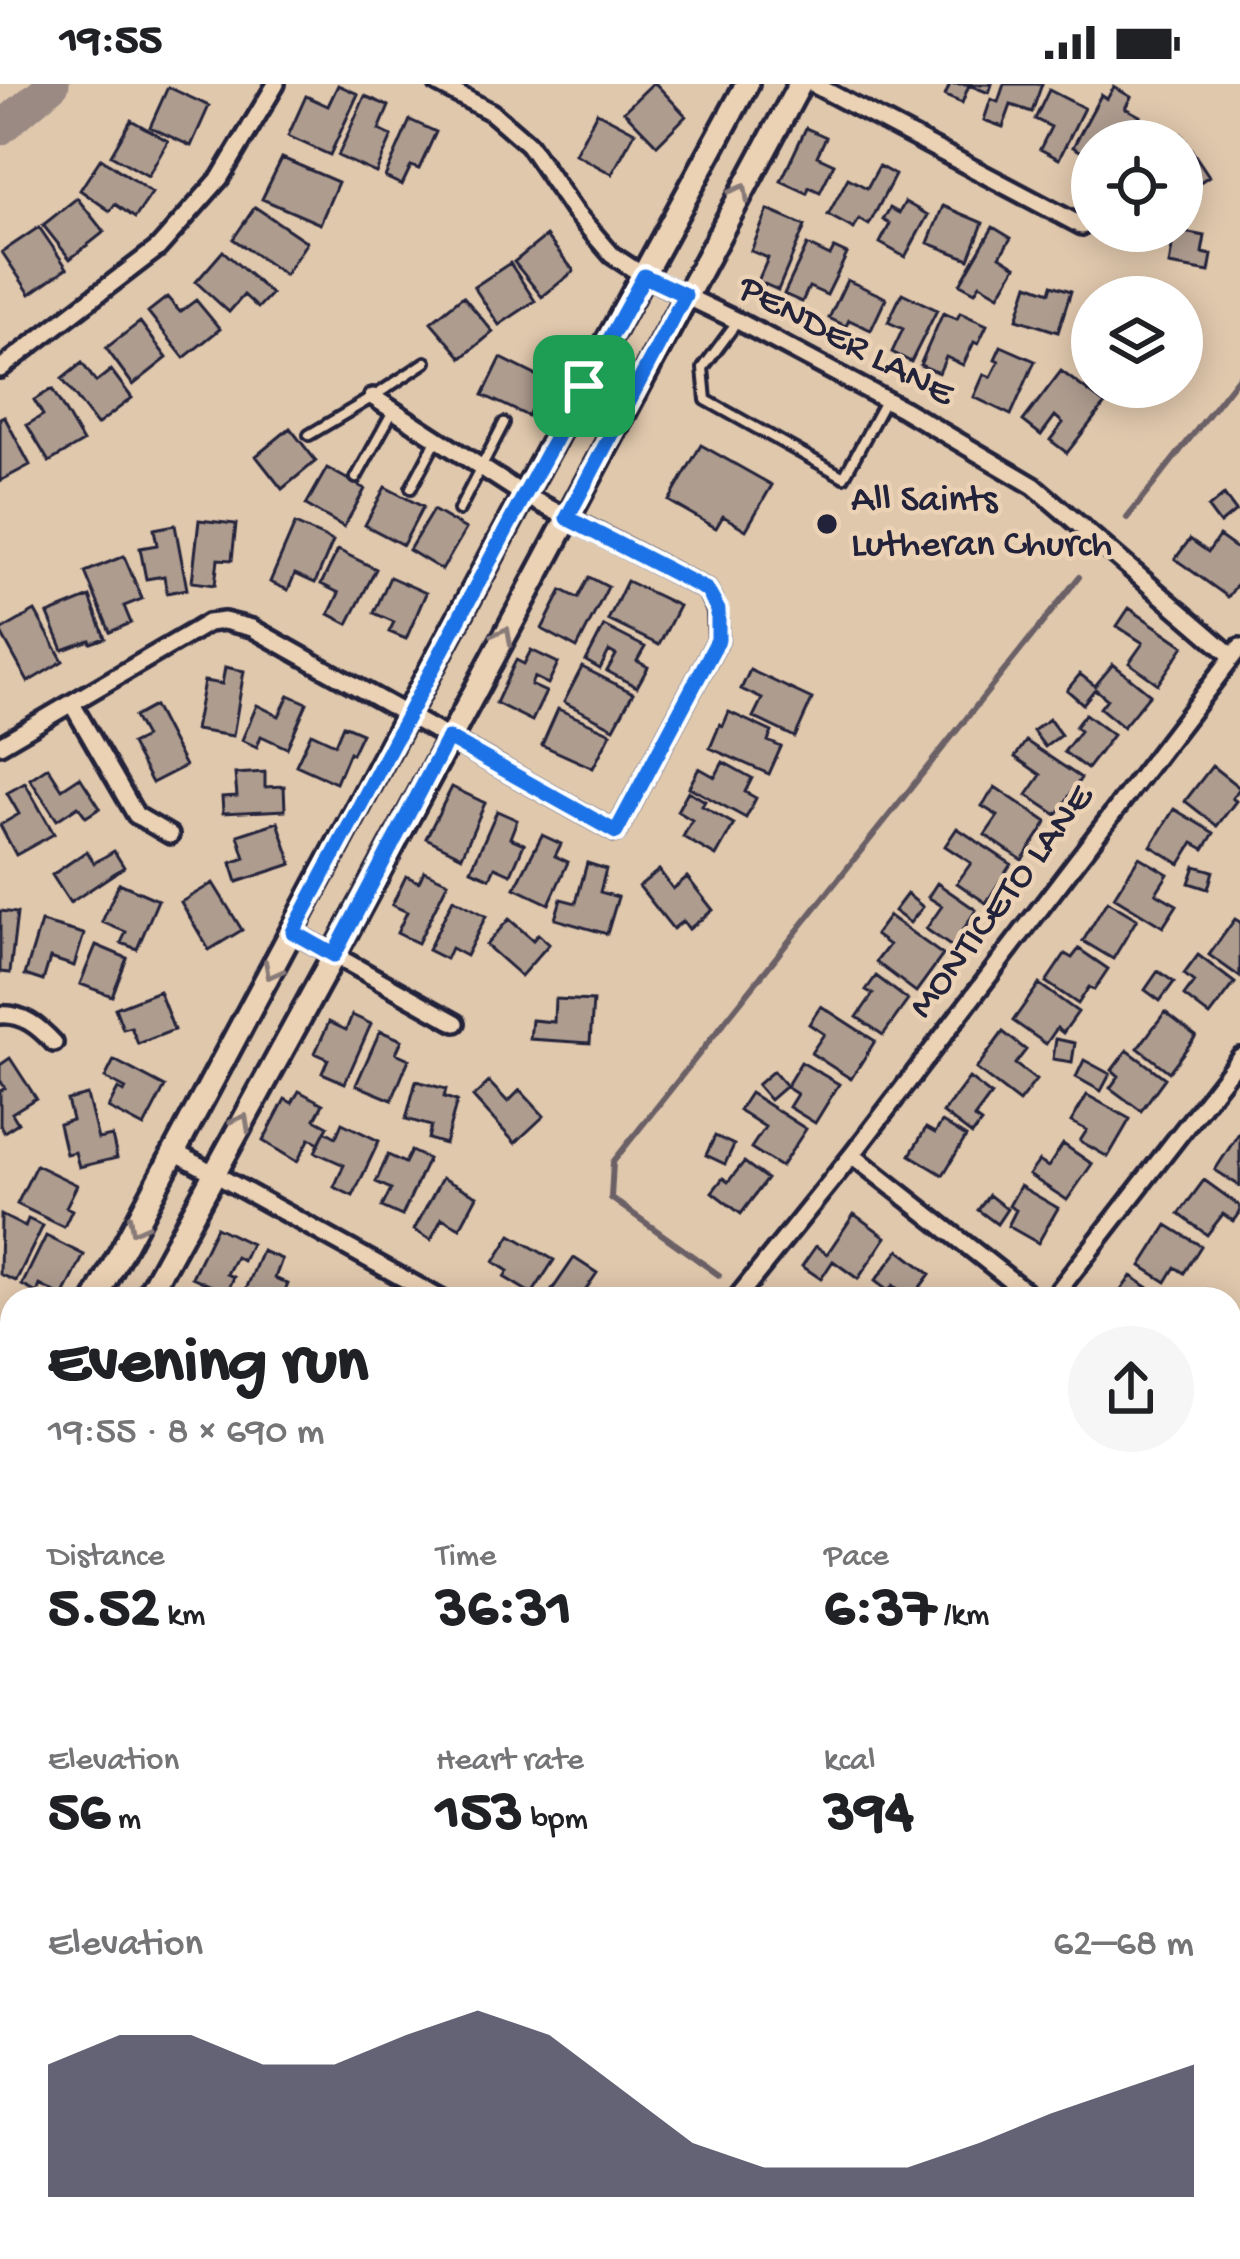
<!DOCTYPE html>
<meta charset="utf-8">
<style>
:root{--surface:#fff;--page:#f6f6f6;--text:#202124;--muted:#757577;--accent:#22223b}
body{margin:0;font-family:"Gochi Hand",sans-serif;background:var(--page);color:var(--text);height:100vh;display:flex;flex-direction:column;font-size:45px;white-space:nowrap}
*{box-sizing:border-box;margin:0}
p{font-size:39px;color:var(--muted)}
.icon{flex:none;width:66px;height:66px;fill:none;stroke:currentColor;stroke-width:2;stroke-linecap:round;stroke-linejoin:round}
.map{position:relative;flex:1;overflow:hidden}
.side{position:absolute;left:0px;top:1203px;width:1242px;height:972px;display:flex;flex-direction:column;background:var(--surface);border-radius:36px 36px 0 0;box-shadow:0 6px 30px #0003}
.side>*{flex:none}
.fabs{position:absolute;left:1071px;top:36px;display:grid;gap:24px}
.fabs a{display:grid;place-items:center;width:132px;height:132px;border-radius:50%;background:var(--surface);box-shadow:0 6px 30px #0003;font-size:60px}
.pin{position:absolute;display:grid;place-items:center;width:102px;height:102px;color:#fff;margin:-51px;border-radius:24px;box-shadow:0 6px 18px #0006}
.round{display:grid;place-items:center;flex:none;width:126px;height:126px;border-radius:63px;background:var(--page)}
.headline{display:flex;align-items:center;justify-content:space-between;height:204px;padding:0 48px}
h1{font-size:66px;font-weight:700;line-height:90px}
.figures{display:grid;grid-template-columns:repeat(3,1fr);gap:18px;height:204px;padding:12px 48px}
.figures div{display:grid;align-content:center}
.figures b{font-size:60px;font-weight:700}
.figures small{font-size:33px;font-weight:400}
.figures p{font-size:33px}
.chart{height:336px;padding:24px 48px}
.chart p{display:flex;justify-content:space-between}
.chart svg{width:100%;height:216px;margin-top:12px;fill:var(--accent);opacity:.7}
.status{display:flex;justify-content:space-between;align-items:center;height:84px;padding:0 60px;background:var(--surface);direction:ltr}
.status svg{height:33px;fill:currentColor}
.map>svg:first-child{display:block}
</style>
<div class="status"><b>19:55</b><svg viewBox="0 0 49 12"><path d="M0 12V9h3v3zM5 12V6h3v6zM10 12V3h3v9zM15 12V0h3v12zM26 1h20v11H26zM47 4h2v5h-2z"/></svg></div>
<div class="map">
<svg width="1240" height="2175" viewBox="0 0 1240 2175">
<rect width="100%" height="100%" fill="#e0c8ad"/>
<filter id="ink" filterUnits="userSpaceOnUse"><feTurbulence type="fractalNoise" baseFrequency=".00833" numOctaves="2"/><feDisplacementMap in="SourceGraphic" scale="24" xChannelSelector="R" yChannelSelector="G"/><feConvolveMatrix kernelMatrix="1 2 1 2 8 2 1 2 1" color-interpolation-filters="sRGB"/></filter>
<g filter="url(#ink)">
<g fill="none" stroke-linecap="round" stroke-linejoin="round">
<path stroke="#6a6066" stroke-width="6" d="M1127,434L1240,291
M719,1191L611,1114L613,1078L1079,493
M1230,1598L1240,1606"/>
<path stroke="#9a8a83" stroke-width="33" d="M0,45L53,0"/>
</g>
<path fill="#ae9c8f" stroke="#22223b" stroke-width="3" d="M652,0H656L686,32L657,61L624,27Z
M950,0H992L989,9L969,1L962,19L945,12Z
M1004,0H1042L1032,28L1011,21L1003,43L984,36L991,15L998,18Z
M338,1L358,10L330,71L288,52L306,12L328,22Z
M168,3L209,22L191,62L150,43Z
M1114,3L1131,13L1125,24L1140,32L1126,57H1092L1091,73L1073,63L1101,11L1107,15Z
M1049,6L1084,24L1059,75L1040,65L1051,43L1035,35Z
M365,12L389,22L379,46L392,52L376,89L338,72Z
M597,28L635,48L612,90L575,70Z
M131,36L168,57L148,92L111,71Z
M410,36L436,48L419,85L411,82L402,101L385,93Z
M806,44L826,53L817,72L834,80L820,108L809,103L807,109L781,97Z
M1181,50L1209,92L1187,107L1182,100V57H1171Z
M101,74L152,109L135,134L115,120L110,127L80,106Z
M282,74L338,98L320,140L262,115Z
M879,82L895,91L869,141L859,135L854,145L828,131L848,94L867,104Z
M77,114L104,148L70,175L43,141Z
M905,118L928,131L905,173L880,159L890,140L883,136L890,124L899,129Z
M943,122L983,139L969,175L928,159Z
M255,123L307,158L285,191L233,155Z
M768,126L805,142L778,206L758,197L768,174L751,167Z
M39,143L67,184L30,210L2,168Z
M993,143L1011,154L1000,172L1016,182L999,211L980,200L975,208L960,200Z
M1150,147H1178L1205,152L1202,169L1212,171L1209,188L1169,181L1172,163L1148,159Z
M546,152L574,187L542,213L514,178Z
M807,161L830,172L834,164L847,170L827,211L809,203L802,218L784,210Z
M223,167L271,210L258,224L244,211L229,228L196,198Z
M510,179L535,217L499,241L474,203Z
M847,196L886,214L871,246L849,236L846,242L829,234Z
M1028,200L1050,208L1052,201L1071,207L1058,248L1017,235Z
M902,209L937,226L911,278L892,268L903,245L888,238Z
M463,212L493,248L462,274L431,238Z
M167,213L180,228L196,216L220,245L184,274L148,228Z
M943,229L957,235L960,229L987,241L978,260L974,258L963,281L946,273L939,289L920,281Z
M140,238L167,274L133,301L106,264Z
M1001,262L1035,277L1011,331L974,313L984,290L991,293L999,277L995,275Z
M501,274L545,296L528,332L483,311Z
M82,279L96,298L111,286L132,314L97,341L62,295Z
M1061,287L1105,320L1067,369L1050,356L1063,339L1055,332L1041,351L1023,337Z
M52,305L83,358L49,378L27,341L43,331L34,316Z
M4,332L30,381L0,397V334Z
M290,344L316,377L282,405L256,372Z
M701,361L772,401L746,446L723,432L716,444L669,417Z
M327,384L365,405L344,443L306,421Z
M385,403L423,423L403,461L365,441Z
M1224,411L1236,427L1220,440L1208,424Z
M433,426L466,445L442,486L409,466Z
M199,436L236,440L232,476L218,475L215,501L192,498Z
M295,440L333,457L315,499L295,490L288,506L270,498Z
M175,441L187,505L167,509L164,492L146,495L140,464L157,461L154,445Z
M1219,452L1240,467V496L1228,513L1175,475L1190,455L1208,468Z
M338,466L376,485L348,540L329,530L339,509L321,500Z
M124,472L142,515L124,522L131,539L110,548L85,488Z
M390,493L426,509L406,555L389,548L394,538L374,529Z
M589,493L608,503L577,564L542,545L562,506L578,514Z
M627,497L679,522L659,561L608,536Z
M90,513L105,554L91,559L90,556L63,566L48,530Z
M1129,524L1184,562L1158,600L1129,579L1143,559L1117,542Z
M35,527L63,577L28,598L0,547Z
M604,542L645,563L637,577L648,583L637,603L607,587L616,571L609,567L600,585L586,577Z
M531,566L558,579L548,600L534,593L531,601L546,608L532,637L496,619L516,576L524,580Z
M1113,580L1150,610L1123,643L1100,624L1107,615L1095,605L1083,620L1067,606L1080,590L1095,602Z
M225,583L244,587L233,652L195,646L204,597L222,600Z
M582,583L633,609L614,644L564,618Z
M750,586L812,615L795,653L753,633L762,615L741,605Z
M289,611L307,619L287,664L261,652L257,663L242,656L257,621L279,632Z
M154,622L185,682L152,699L131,660L145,653L134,633Z
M558,625L611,649L593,684L542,661Z
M729,628L772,648L768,657L781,663L769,690L710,664L720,640L723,642Z
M1085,630L1113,651L1087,685L1064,668L1080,647L1075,643Z
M1049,635L1061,651L1045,663L1033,647Z
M343,641L362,649L352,670L349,668L336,699L296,681L311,649L335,660Z
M1026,657L1081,694L1057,731L1027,711L1041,691L1015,673Z
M723,678L752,694L745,708L756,714L746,734L689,703L699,684L715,693Z
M1212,682L1240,704L1232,714L1236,717L1217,742L1185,717Z
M48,683L62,705L80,693L100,724L86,733L78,722L57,736L30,695Z
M265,688V703L284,702L285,726L223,729L222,713L237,712L235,690Z
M25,699L54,750L16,771L0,741L19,730L7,709Z
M452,703L485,719L462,772L426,754Z
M995,703L1047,738L1022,776L985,751L998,732L982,722Z
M688,707L705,717L702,722L734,740L716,772L683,753L692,736L677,727Z
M1174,725L1214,749L1204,765L1193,759L1180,780L1151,762Z
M497,727L517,736L510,754L524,760L511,790L495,783L490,794L471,786Z
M278,738L292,780L237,798L231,779L245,774L238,751Z
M957,744L1011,780L986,819L957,799L971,779L945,762Z
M542,751L561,760L555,772L568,778L549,820L515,804Z
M87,767L94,779L114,767L124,783L70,819L52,791Z
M1139,773L1168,790L1156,809L1177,821L1163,843L1114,813Z
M587,779L606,785L600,808L618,813L607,850L555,835L561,815L576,819Z
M1195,782L1213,787L1208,805L1189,799Z
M659,786L673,805L687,793L713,826L689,845L683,837L673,845L639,802Z
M424,787L448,798L418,859L397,849L407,828L392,821L406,792L419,798Z
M119,799L158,816L137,865L121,859L126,848L102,838Z
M213,799L242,846L209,866L181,818Z
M937,799L976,826L952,863L926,845L942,822L928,813Z
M907,810L923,823L910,839L894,827Z
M453,815L486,832L466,872L451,864L446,875L428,866Z
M1107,817L1137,835L1113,875L1083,857Z
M0,827L17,829L10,889L0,888Z
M889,832L943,871L916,908L876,878L889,861L875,851Z
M509,835L533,856L538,850L549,860L521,892L486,861Z
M1235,835L1240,838V893L1209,871Z
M41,838L84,850L74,882L50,874L43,897L25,891Z
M96,861L127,874L112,912L80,900Z
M1079,865L1108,885L1094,906L1089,903L1078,920L1046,898L1065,870L1072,874Z
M1198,871L1235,899L1210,932L1184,912L1194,898L1184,890Z
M1158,887L1174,898L1160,917L1145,906Z
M876,892L908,916L883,951L857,933L873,910L866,906Z
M1039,900L1078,928L1063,949L1057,944L1046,960L1013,937Z
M159,907L174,946L138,960L131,943L123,945L115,924Z
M555,915L593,917L590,959L530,955L532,936L554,938Z
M821,922L875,957L851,995L811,969L824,950L809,940Z
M1165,928L1196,952L1169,988L1138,964Z
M352,931L371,940L345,999L322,989L328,975L315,969L329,938L346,946Z
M380,947L402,956L396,969L409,975L392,1016L356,1001Z
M1003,948L1026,966L1015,980L1036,996L1019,1018L976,985Z
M1056,955L1075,959L1072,978L1053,975Z
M1127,966L1165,994L1141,1027L1110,1004L1119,992L1112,986Z
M10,974L36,1014L12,1029L18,1039L4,1048L0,1041V1007L5,1004L0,996V981Z
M114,976L165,1003L144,1043L108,1024L118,1005L124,1008L126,1005L105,994Z
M1084,976L1110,990L1101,1007L1076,993Z
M801,978L839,1000L815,1039L789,1023L797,1010L786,1003Z
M773,987L786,1002L770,1016L757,1001Z
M969,994L991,1011L974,1034L981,1039L972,1051L943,1029Z
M416,997L446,1005L444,1013L457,1017L445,1060L428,1055L431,1042L406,1035Z
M489,998L508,1018L520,1006L544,1032L515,1059L473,1013Z
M299,1007L323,1020L315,1035L328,1042L319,1059L310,1054L297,1078L263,1057L285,1015L292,1019Z
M750,1009L806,1045L781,1083L751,1064L765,1043L739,1026Z
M87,1011L98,1055L112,1052L117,1074L79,1083L75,1068L66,1070L59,1040L72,1036L67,1016Z
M1087,1011L1130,1035L1108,1073L1080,1057L1087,1046L1071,1038Z
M942,1038L966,1053L943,1091L910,1071L926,1044L935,1049Z
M342,1039L379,1057L353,1112L334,1103L344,1081L315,1068L325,1047L336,1053Z
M1239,1049H1240V1102L1215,1086Z
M715,1052L734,1061L725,1080L706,1071Z
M1063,1060L1092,1080L1067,1116L1029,1091L1039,1077L1048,1083Z
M411,1067L428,1075L402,1132L382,1123L391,1105L376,1098L388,1071L405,1079Z
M744,1078L767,1095L741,1130L712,1108L723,1094L728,1098Z
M36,1081L77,1101L66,1123L72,1126L64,1143L17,1120Z
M442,1094L477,1112L460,1144L442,1134L431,1156L414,1146Z
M1204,1096L1240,1122V1128L1233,1137L1223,1130L1207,1151L1179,1130Z
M1020,1102L1058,1124L1038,1159L1008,1142L1016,1126L1009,1122Z
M989,1111L1007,1125L997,1140L978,1126Z
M854,1130L886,1153L858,1195L833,1177L821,1195L802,1182L816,1162L827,1170Z
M1,1131L25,1143L28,1135L43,1142L16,1197L0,1190Z
M1167,1141L1201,1162L1184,1189L1175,1183L1166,1198L1141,1182Z
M216,1143L251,1160L243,1177L236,1173L227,1190L234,1193L227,1209L192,1193Z
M511,1151L554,1176L532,1210L504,1193L508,1187L494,1178Z
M46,1152L84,1171L63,1213L40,1201L37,1209L22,1201Z
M899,1166L930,1190L911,1215L893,1201L888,1207L875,1197Z
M262,1167L282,1175L275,1194L288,1200L282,1215H242Z
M574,1174L597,1189L582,1211L588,1215H546Z
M1131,1192L1156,1209L1152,1215H1115Z
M1230,1426L1240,1433V1459L1230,1474Z
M3,1565L12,1569V1613L0,1607V1571Z
M0,1622L12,1628L11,1671L0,1666Z
M1235,1862L1240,1865V1921L1230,1913V1869Z
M1230,2086L1240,2090V2141L1230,2136Z
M1230,2143L1240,2146L1232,2175H1187L1191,2163H1230Z
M65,2163H107L105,2175L63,2170Z
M119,2163H161L160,2175H117Z
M173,2163H221L218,2175H170Z
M303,2163H334L359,2169L358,2175H301Z
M418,2163H456L454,2175H416Z
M557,2163H615L612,2175L555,2174Z
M676,2163H717L715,2175H674Z
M814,2163H880L878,2175H811Z"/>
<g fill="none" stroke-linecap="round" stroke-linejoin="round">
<defs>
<path id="service" d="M737,238L703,284L706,316L844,393L885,317
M309,351L373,313L426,278
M356,394L393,327
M411,404L437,355
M459,426L504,339
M0,1277L12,1254"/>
<path id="minor" d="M438,0L491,28L528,60L573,126L612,171L644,192L738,237L903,325L1034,402L1232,572
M813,0L1082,142
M0,285L158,164L220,94L276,0
M72,620L136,731L170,751
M0,661L208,539L224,537L252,544L616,748L718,556L717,526L707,506L524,411L373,313
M293,848L456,939
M0,931C23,929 39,943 54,959
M175,1068L441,1215
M852,1071L1035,1215
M736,1215L852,1071L1240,563
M1052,1215L1240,973
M0,1279L12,1286
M1230,1370L1240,1378
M1230,1819L1240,1826
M252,2175L254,2163
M503,2175L506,2163
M765,2175L768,2163
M1026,2175L1029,2163"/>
<path id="secondary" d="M96,1215L524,411L747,0
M146,1215L334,871L800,0
M0,1392L12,1370
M0,1486L12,1464"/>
</defs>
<use href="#service" stroke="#22223b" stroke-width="16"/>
<use href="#minor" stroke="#22223b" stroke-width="24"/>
<use href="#secondary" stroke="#22223b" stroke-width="30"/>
<use href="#service" stroke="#ecd2b4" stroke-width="8"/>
<use href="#minor" stroke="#ecd2b4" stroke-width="15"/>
<use href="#secondary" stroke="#ecd2b4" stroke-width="21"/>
</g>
<defs><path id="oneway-chevron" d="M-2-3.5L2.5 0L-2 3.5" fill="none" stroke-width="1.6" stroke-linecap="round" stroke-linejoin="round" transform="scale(3)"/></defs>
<g stroke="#877a78">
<use href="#oneway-chevron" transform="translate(741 108) rotate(-61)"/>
<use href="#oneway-chevron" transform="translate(504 551) rotate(-62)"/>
<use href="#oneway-chevron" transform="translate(272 887) rotate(118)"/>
<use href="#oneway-chevron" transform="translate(242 1038) rotate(-61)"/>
<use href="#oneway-chevron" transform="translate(136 1142) rotate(118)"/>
</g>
</g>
<g fill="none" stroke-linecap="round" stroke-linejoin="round" filter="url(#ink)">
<defs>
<path id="route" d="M644,192L685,211L567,434L707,506L718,526V556L616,748L448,654L334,871L293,848L524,412Z"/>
</defs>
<use href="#route" stroke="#fff" stroke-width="24"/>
<use href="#route" stroke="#1a73e8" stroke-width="15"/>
</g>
<circle fill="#22223b" stroke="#ecd2b4" stroke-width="4.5" cx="827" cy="440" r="12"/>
<g text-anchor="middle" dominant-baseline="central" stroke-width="9" stroke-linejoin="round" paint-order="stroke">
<g font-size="39" fill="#22223b" stroke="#ecd2b4">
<text transform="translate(845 259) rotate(28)">PENDER LANE</text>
<text transform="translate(1003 819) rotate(-53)">MONTICETO LANE</text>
</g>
<g font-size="39" fill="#22223b" stroke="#ecd2b4" text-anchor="start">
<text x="851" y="418">All Saints<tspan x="851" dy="45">Lutheran Church</tspan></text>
</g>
</g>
</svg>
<div class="fabs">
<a><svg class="icon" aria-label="locate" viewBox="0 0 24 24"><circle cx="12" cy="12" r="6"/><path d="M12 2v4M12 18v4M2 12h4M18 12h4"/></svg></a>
<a><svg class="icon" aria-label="layers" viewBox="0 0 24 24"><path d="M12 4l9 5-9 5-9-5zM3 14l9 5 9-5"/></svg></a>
</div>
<div class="pin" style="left:584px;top:302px;background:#1e9e55"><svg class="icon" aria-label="arrive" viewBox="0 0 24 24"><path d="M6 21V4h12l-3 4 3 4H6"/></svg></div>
<section class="side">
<div class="headline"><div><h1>Evening run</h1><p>19:55 · 8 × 690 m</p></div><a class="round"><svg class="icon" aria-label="share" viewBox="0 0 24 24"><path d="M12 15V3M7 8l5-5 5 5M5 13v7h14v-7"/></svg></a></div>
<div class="figures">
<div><p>Distance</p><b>5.52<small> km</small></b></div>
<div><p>Time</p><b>36:31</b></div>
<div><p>Pace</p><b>6:37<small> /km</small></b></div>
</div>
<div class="figures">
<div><p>Elevation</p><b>56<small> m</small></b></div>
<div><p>Heart rate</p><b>153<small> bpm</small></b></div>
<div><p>kcal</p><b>394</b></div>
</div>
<div class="chart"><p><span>Elevation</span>62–68 m</p>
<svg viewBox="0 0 160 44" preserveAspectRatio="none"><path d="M0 44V17L10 11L20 11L30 17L40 17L50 11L60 6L70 11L80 22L90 33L100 38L110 38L120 38L130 33L140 27L150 22L160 17V44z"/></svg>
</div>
</section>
</div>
